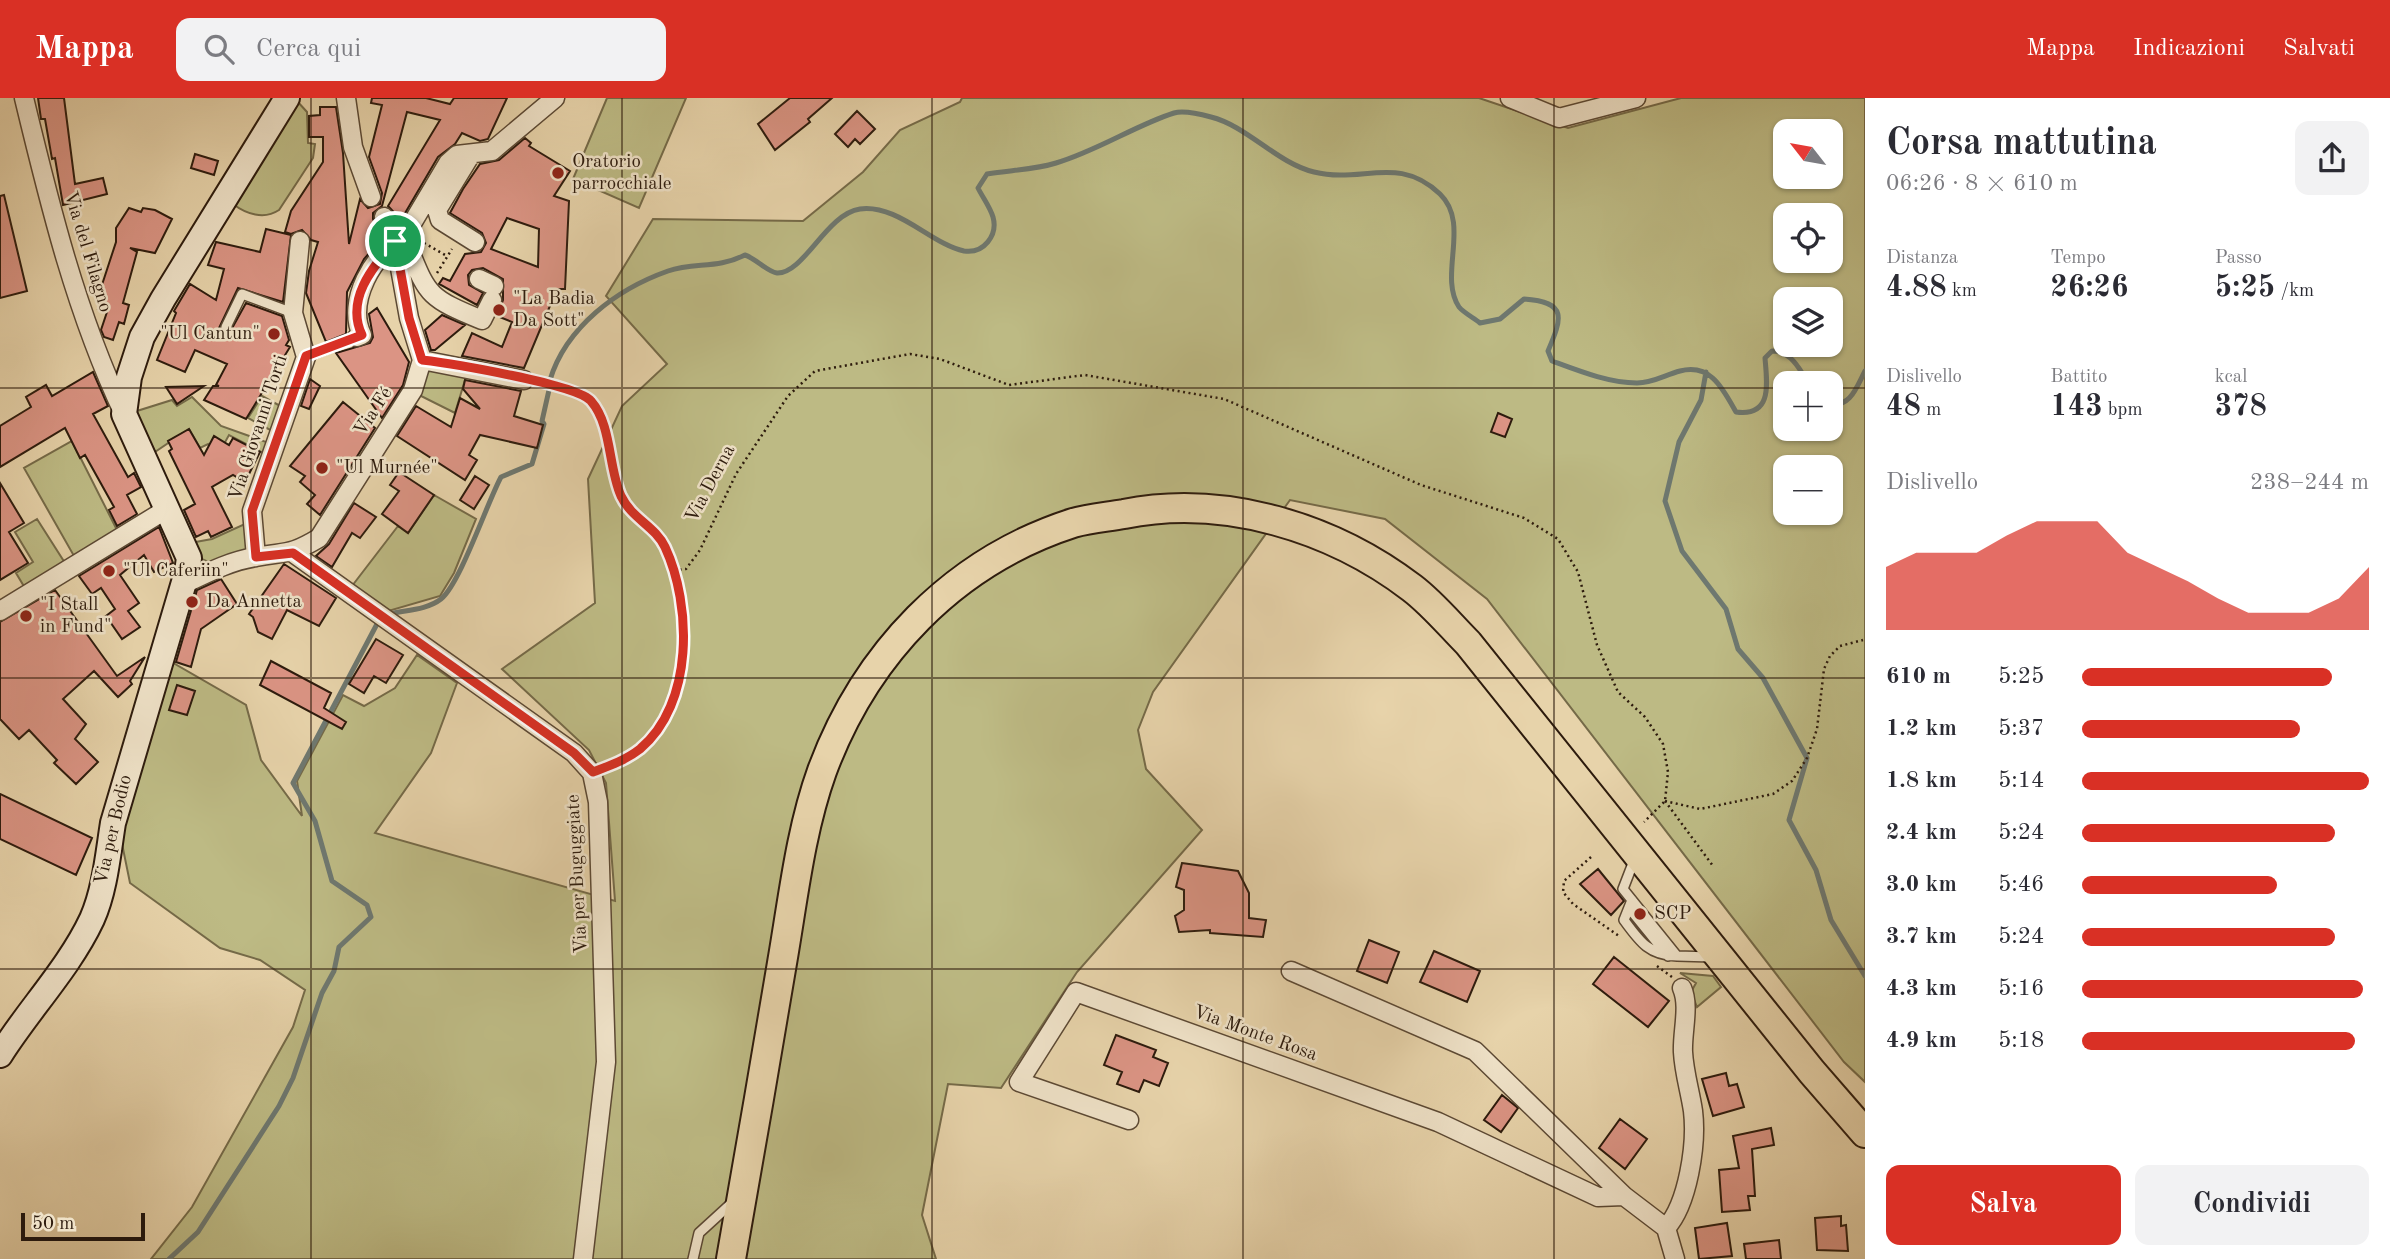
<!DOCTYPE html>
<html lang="it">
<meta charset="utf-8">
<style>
:root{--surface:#fff;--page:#f2f2f3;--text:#2b2b33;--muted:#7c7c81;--accent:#d93025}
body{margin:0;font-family:"Old Standard TT",serif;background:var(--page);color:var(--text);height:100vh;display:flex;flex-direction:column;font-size:26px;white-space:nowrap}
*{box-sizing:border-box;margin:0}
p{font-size:23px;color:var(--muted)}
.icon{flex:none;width:38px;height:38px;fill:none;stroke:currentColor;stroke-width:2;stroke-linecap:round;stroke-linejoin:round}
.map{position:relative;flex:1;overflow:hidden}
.side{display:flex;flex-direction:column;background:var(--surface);width:525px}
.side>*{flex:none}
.needle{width:46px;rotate:301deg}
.fabs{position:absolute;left:1773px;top:21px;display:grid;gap:14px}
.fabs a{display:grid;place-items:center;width:70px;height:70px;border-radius:14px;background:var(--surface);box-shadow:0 2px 5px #0004;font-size:35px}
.scale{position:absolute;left:21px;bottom:18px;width:124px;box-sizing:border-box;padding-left:7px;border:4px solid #2d1b0d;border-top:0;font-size:19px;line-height:24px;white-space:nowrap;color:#2d1b0d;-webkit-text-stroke:5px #efe2c8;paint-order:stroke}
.pin{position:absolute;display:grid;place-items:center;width:60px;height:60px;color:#fff;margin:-30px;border:4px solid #fff;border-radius:50%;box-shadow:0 2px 7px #0007}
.round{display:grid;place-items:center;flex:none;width:74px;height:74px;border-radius:14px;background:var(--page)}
.overview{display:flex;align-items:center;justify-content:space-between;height:119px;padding:0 21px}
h1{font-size:38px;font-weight:700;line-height:52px}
.stats{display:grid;grid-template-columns:repeat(3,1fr);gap:10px;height:119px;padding:7px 21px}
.stats div{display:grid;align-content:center}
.stats b{font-size:30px;font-weight:700}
.stats small{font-size:19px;font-weight:400}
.stats p{font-size:19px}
.chart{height:196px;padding:14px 21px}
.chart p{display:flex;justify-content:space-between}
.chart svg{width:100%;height:126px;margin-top:7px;fill:var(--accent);opacity:.7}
.action{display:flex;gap:14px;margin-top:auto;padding:14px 21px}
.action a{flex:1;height:80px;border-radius:14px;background:var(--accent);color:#fff;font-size:28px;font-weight:700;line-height:80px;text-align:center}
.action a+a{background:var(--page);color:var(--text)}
ul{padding:0 21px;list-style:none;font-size:23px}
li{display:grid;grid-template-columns:112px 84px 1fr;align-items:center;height:52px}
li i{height:18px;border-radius:9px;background:var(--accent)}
header{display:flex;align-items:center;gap:42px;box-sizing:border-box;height:98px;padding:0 35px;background:var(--accent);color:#fff}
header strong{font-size:33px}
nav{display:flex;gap:38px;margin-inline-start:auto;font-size:24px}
.search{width:490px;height:63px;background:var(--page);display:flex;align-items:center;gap:18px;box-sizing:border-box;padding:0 24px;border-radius:14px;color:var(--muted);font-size:26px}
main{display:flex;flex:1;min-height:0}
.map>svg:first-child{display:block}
</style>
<header>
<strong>Mappa</strong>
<div class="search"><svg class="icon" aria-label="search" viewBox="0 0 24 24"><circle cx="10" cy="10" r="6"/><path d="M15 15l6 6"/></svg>Cerca qui</div>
<nav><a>Mappa</a><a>Indicazioni</a><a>Salvati</a></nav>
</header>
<main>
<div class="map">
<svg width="1865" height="1161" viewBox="0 0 1865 1161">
<rect width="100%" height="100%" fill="#e7d3aa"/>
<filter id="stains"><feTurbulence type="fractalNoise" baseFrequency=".00286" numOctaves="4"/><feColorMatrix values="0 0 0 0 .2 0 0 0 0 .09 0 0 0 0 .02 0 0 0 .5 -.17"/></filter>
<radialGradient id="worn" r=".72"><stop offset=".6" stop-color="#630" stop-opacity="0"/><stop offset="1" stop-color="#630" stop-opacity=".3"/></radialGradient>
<path fill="#bdba84" stroke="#756a48" stroke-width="2" fill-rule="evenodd" d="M607,0H686L639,110L573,81Z
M962,0H1479L1568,30L1681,0H1865V984L1844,964L1487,501L1385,421L1290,402L1153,594L1138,632L1146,671L1202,732L1077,874L1001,990L948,986L922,1117L936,1161H151L192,1109L293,929L305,892L260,862L220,850L130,785L119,731L168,562L246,607L261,662L302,718L297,683L343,597L364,608L395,590L417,557L457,585L431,655L375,735L615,803L606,685L589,652L502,571L595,505L588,381L622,308L667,266L606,198L653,121L803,123L863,74L900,32L960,4ZM1785,33H1830V79H1785ZM1785,117H1830V163H1785ZM1785,201H1830V247H1785ZM1785,285H1830V331H1785ZM1785,369H1830V415H1785Z
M297,3L307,14L308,45L315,46L313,60L279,112C264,122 246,116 233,106Z
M428,270L468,272L455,315L417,296Z
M262,298L284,310L274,334L248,320Z
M192,299L221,328L269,345L265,356L229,337L219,355H213L208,346L200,350L189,331L152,356L137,313L172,302L177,308Z
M72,343L118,434L74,458L24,370Z
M434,397L476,421L454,475L440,498L385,514L352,488L398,428L408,435Z
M37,421L65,465L25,490L16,475L33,464L15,434Z
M247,425V451L213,466L197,459L190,445L212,441Z
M1680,875L1713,878L1721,889L1697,909L1691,894L1696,885Z"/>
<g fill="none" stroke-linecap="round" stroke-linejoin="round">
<path stroke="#6e7870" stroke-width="5" d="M1706,274L1701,302L1679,344L1665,403L1682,453L1726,511L1738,551L1763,580L1807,660L1789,722L1816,772L1831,822L1865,878
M550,282C566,229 617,191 668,173C695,164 717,171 745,157C755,160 768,174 777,175C804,176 826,116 860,111C898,106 931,146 964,153C984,156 998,137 993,119C990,109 983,100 978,90L987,76C1010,72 1034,72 1056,65C1097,53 1136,27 1174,15C1184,12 1200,16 1211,19C1247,28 1277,65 1314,74C1362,86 1398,56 1440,96C1471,126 1438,177 1459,209C1464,215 1474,220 1480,225L1500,221L1524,201C1568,204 1562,220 1548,253L1552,263C1579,273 1609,285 1637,285C1653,285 1665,277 1680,273C1711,265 1723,291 1736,314C1773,319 1767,285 1765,260L1772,253C1791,253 1800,271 1808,285
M1830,305C1850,311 1857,288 1865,273
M389,516C406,512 427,512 441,501C460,486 487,405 501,379L532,366L544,326L542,323L549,292
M169,1161L198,1134L279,1008L293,980L322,895L334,873L339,849L371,819L367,807L332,783L315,723L293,685L377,526"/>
</g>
<path fill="#db9484" stroke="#2d1b0d" stroke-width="2" fill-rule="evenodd" d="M38,0H64L75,86L103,80L107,96L63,107L55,60L52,61L45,21H41Z
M372,0H426L450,6L454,0H507L488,41L480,43L462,35L455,46L438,59L401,122L388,108L440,22L407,14L382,108L373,115V121L383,140L364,161L347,194L346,236L326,244L306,195L309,173L318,144L311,142L302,132L291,136L285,134L291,113L323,64V39H309V18L320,17V9H336L343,55L349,146L360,101L368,110L380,106L382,95L369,59L382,7L371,5Z
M790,0H832L808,21L810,24L775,52L758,26Z
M857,13L875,31L860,46L855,41L848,49L835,36Z
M525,40L531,45L529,48L570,73L554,98L569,103L565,191H557L524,270L462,258L472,235L502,249L512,224L497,218L503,202V181L483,170L472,172L468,177L469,187L483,195L477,207L439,186L443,180L450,183L465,156L481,154L486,145L482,135L450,115L463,91L480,66L499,62ZM507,120L539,131L538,169L491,151Z
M195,56L218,63L214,77L191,70Z
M4,97L27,193L0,200V98Z
M129,110L141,114L143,110L155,112L172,121L155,155L130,150L137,154L123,205L129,207L124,226L119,224L113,242L104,239L101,232L107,214L98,211L101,200L98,199L116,144V130Z
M266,131L291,137L283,204L238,190L219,230L224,236L230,234L246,205L282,218L289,242L286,247L290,249L246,321L204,302L213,288H219L216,287L227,266L195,252L185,274L157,262L176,215L174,213L190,186L216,202L224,171L208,167L216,144L260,154Z
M377,210L409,264L403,287L382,320L336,255L370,245L373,239L369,216Z
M442,217L465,227L435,252H431L425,232Z
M93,274L108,308L93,316L128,379L134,375L141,389L127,397L137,416L117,428L109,412L114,409L85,357L80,360L65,330L0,369V328L31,309L26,299L46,287L52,298Z
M310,281L320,288L309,311L301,308Z
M465,282L521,293L514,318L543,327L537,350L480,337L469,357L477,362L465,382L397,338L416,308L451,329L460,300L480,311L463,291Z
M204,288L177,306L166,289Z
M343,304L375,330L320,417L307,406L315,397L300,384L305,378L290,368Z
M1498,315L1512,321L1505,339L1491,334Z
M189,331L204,357L214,338L229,347L233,340L260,354L245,384L233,377L212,389L232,429L211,439L208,433L196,439L184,412L195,406L169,353L172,351L168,343Z
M399,374L434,397L408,435L382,416L399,393L390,387Z
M475,378L489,387L474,411L460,402Z
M0,385L24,425L9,434L28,465L0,482Z
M354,405L376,419L360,440L352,435L332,469L316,458L329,446Z
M159,429L173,465L154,474L144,457L120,477L139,505L128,513L140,529L122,541L106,518L115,511L101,490L92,496L79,478Z
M284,466L336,500L319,528L287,512L272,541L258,534L253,519L249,516Z
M221,481L237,506L201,531L191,569L176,564L197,492Z
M55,492L117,578L145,559L130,583L132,586L118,599L94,573L63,601L86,626L75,641L98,664L76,686L54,665L57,662L29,632L19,641L0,621V524Z
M376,541L403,557L386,585L374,578L364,595L349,586Z
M271,563L331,595L324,610L346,624L342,631L260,587Z
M177,587L195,593L187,617L169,612Z
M0,696L92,740L76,777L0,741Z
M1182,765L1238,773L1249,795V820L1266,822L1263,839L1210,835V832L1179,834L1175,818L1184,812V792L1176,789Z
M1598,771L1624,803L1611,817L1580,786Z
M1369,842L1399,854L1387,885L1357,873Z
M1434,853L1480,873L1467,904L1420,884Z
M1614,859L1669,903L1648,929L1593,886Z
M1116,937L1156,952L1153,959L1168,965L1159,988L1144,982L1139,994L1117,986L1122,974L1104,967Z
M1726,975L1729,988L1737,986L1744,1009L1713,1018L1702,981Z
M1502,997L1518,1010L1501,1034L1484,1022Z
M1620,1021L1647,1041L1625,1071L1599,1050Z
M1771,1030L1774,1047L1752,1051L1755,1098H1748L1750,1112L1722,1114L1719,1072L1739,1070L1733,1038Z
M1841,1118V1128L1846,1127L1848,1153L1817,1152L1815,1120Z
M1727,1125L1732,1158L1699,1161L1695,1130Z
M1779,1142L1781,1161H1746L1744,1146Z"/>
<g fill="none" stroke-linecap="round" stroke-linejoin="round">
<defs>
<path id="lane" d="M226,229L242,196L293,215
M306,259L357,239
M1635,760L1623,791L1677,858L1712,859
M1632,802L1624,822C1640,844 1649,857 1677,858
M1629,810L1668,858
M693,1161L699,1135L734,1103"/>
<path id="street" d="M24,0C50,108 76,215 124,316
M346,0L353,49L371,99
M1510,0L1559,20L1636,0
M470,58L437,112L440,122L475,144
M384,119L393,131L409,220L422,262
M404,139C428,196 423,198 482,222L492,202
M479,181L494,188
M357,239L362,237C346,204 373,155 404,139L448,65L457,57L492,53L555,0
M422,262L524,282
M293,455L574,655L592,675L598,704L606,964L583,1161
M256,459L252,413L306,259L293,215L300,143
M184,486C207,475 230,463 256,459C287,453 289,458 319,440L413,292L422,262
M0,513L167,411
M1291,873L1475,953L1624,1098L1666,1130L1675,1161
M1129,1022L1019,984L1076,894L1438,1024L1598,1099L1624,1098
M1666,1130C1688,1106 1697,1046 1693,1013C1690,993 1684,974 1683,954C1682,934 1690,908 1682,890"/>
<path id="secondary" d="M0,957C29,911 69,870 92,821C105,792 108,756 113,725L187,474L189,460L124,316L129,279L142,239L163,201L287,0"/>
<path id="primary" d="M731,1161C749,1062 765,964 782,865C793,802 800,734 822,673C865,557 952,464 1073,425C1089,420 1107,419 1124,416C1224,396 1332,429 1412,490C1433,506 1450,527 1468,545L1812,974L1865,1035"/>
</defs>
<use href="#lane" stroke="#5c4934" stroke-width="12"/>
<use href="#street" stroke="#5c4934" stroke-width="21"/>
<use href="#secondary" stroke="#2d1b0d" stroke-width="28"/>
<use href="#primary" stroke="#2d1b0d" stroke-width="32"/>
<path stroke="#2d1b0d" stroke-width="2.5" stroke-dasharray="2 3.5" stroke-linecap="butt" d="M424,145L447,158
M437,175L452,151
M541,285L562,289L590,301L603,327L612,378L628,414L656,436L675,472L686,471L700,452L736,376L788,298L815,273L910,256L940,261L1009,287L1085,277L1224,301L1421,387L1524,420L1558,441L1578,474L1597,547L1618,594L1645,619L1663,646L1668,674L1665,703L1644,724
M608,668C689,634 690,548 675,472
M1665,703L1700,711L1773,696L1792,683L1807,660L1817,631L1824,571L1830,558L1840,548L1863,542
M1665,703L1713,768
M1591,759L1564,783L1563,794L1573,806L1619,838
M1657,868L1672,879"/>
<use href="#lane" stroke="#efe2c8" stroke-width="9"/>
<use href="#street" stroke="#efe2c8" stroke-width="18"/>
<use href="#secondary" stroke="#efe2c8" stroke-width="24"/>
<use href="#primary" stroke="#e7d3aa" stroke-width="28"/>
</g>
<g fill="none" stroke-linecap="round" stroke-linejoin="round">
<defs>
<path id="route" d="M395,143L409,220L422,262C448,265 577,286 591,303C612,327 608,369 621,398C632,421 655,428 665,449C692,507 694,606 640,651C626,662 609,668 593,674L574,655L293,455L256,459L252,413L306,258L362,237C345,201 373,169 395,143Z"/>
</defs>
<use href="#route" stroke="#fff" stroke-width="14"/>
<use href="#route" stroke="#d93025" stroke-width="9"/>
</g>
<path fill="none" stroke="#2d1b0d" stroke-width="2" stroke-opacity="0.55" d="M311,0V1161M622,0V1161M932,0V1161M1243,0V1161M1554,0V1161M0,290H1785M1830,290H1865M0,580H1865M0,871H1865"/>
<g fill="#8f2418" stroke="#efe2c8" stroke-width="2.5">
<circle cx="558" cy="75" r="7"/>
<circle cx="499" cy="212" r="7"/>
<circle cx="274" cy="236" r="7"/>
<circle cx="322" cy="370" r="7"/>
<circle cx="109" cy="473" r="7"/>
<circle cx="192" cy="504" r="7"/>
<circle cx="26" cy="518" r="7"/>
<circle cx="1640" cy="816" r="7"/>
</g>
<g text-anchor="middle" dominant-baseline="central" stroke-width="5" stroke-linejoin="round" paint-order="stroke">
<g font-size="19" fill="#2d1b0d" stroke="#efe2c8" text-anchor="start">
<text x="572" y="64">Oratorio<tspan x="572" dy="22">parrocchiale</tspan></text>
<text x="513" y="201">"La Badia<tspan x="513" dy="22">Da Sott"</tspan></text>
<text x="260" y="236" text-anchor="end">"Ul Cantun"</text>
<text x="336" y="370">"Ul Murnée"</text>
<text x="123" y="473">"Ul Caferiin"</text>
<text x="206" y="504">Da Annetta</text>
<text x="40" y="507">"I Stall<tspan x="40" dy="22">in Fund"</tspan></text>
<text x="1654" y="816">SCP</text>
</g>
<g font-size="19" fill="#2d1b0d" stroke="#efe2c8">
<text transform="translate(87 154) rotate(73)">Via del Filagno</text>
<text transform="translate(374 314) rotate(-57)">Via Fé</text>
<text transform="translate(259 330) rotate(-72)">Via Giovanni Torti</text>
<text transform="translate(711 386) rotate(-62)">Via Derna</text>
<text transform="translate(114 732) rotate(-77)">Via per Bodio</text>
<text transform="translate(578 776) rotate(-93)">Via per Buguggiate</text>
<text transform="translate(1255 936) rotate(20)">Via Monte Rosa</text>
</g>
</g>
<rect width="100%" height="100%" filter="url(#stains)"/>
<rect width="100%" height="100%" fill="url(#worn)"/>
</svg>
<div class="fabs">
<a><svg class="needle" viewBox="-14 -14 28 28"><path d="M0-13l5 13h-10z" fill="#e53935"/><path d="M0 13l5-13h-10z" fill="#7c7c81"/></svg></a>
<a><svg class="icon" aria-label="locate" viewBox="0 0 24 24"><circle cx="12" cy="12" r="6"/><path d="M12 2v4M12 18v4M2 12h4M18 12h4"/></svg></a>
<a><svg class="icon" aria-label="layers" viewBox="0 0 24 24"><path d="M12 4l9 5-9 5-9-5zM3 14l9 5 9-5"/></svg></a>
<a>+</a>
<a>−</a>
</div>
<div class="scale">50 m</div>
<div class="pin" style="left:395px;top:143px;background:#1e9e55"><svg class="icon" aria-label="arrive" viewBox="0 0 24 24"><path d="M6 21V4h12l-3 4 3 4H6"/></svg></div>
</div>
<section class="side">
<div class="overview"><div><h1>Corsa mattutina</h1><p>06:26 · 8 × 610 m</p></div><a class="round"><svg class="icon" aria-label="share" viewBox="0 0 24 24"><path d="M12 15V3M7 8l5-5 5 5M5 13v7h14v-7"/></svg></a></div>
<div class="stats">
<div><p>Distanza</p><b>4.88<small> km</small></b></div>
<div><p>Tempo</p><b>26:26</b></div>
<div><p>Passo</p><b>5:25<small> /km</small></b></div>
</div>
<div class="stats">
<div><p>Dislivello</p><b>48<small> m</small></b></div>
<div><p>Battito</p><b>143<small> bpm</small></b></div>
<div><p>kcal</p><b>378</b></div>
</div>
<div class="chart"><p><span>Dislivello</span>238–244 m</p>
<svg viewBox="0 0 160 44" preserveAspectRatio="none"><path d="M0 44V22L10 17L20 17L30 17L40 11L50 6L60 6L70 6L80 17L90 22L100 27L110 33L120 38L130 38L140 38L150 33L160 22V44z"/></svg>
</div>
<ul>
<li><b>610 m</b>5:25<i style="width:87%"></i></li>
<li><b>1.2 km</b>5:37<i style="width:76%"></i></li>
<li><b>1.8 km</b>5:14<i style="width:100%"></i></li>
<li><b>2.4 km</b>5:24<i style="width:88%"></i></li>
<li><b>3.0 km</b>5:46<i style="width:68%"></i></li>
<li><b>3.7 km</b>5:24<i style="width:88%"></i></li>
<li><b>4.3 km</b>5:16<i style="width:98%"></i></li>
<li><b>4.9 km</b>5:18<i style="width:95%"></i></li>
</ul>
<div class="action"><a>Salva</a><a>Condividi</a></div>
</section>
</main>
